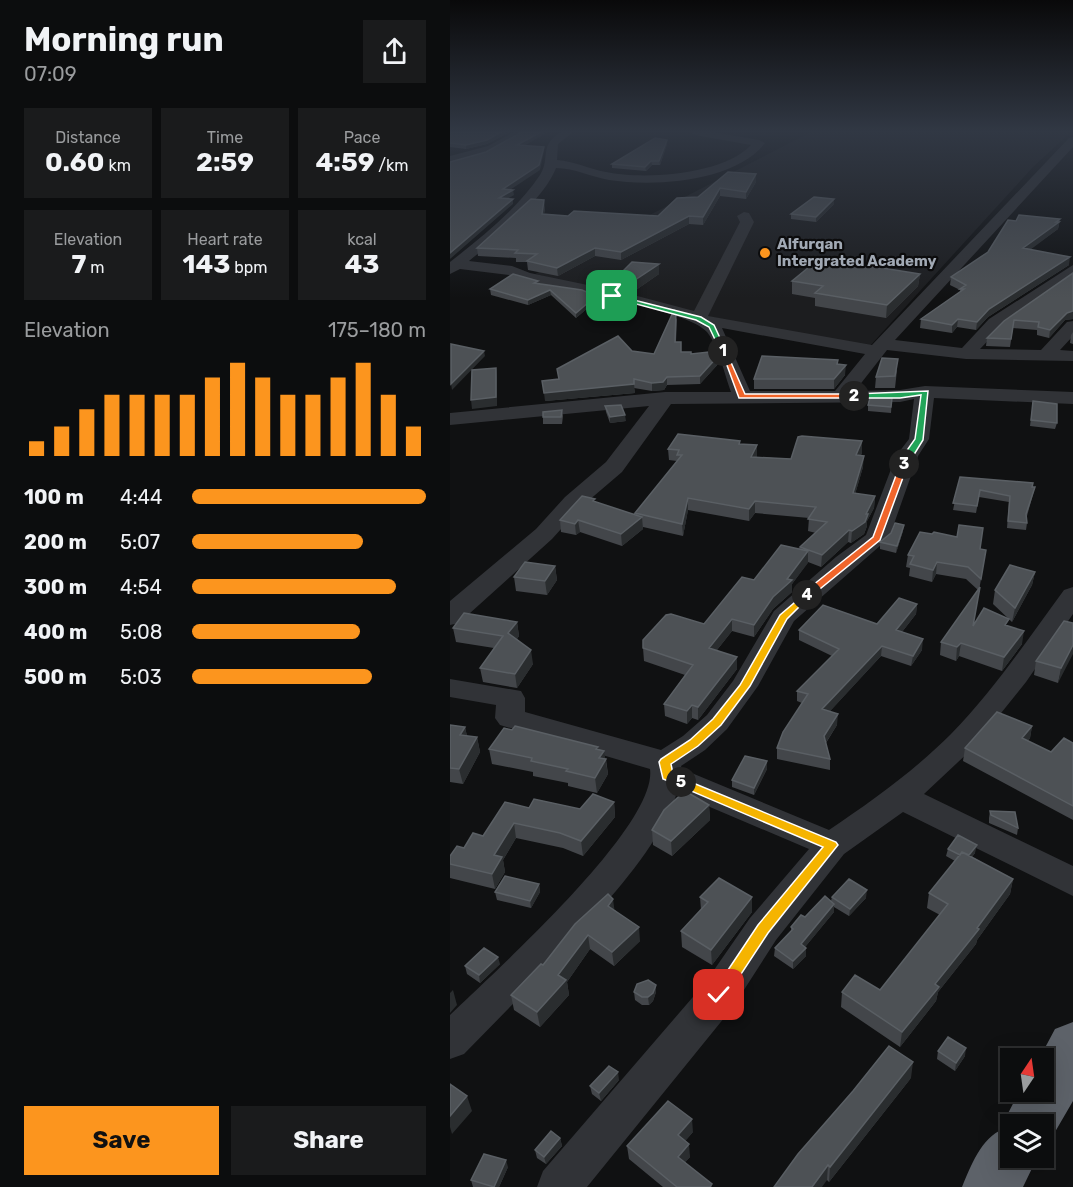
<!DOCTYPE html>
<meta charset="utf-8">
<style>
:root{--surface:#0c0d0e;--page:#1a1b1c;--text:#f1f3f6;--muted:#9a9c9e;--line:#2c2d2e;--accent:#fc951e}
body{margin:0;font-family:Rubik,sans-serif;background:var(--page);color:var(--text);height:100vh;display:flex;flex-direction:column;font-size:22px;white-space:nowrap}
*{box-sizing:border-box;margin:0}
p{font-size:20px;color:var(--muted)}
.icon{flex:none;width:33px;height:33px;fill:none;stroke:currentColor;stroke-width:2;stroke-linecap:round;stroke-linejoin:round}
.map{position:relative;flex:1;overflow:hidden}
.panel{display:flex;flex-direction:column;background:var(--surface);width:450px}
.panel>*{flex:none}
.needle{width:39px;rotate:13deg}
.fabs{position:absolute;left:550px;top:1048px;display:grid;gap:12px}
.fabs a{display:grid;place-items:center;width:54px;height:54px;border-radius:0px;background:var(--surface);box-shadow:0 6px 24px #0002,0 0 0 2px var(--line);font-size:30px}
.pin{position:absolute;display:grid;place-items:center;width:51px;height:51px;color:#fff;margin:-26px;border-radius:12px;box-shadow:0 3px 9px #0006}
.km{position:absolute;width:30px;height:30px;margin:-15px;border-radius:50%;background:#222;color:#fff;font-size:16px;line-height:30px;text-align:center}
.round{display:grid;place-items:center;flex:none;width:63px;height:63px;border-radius:0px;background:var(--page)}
.overview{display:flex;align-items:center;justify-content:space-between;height:102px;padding:0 24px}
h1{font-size:33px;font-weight:700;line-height:45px}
.stats{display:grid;grid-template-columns:repeat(3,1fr);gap:9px;height:102px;padding:6px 24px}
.stats div{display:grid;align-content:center;border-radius:0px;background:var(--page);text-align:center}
.stats b{font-size:26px;font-weight:700}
.stats small{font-size:16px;font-weight:400}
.stats p{font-size:16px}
.chart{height:168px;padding:12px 24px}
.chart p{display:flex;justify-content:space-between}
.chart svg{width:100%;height:108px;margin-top:6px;stroke:var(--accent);stroke-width:6}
.button{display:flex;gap:12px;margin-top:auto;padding:12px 24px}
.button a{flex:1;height:69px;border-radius:0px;background:var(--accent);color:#111;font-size:24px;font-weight:700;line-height:69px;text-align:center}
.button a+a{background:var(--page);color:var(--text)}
ul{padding:0 24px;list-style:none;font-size:20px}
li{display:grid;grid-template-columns:96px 72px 1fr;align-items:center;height:45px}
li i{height:15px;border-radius:8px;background:var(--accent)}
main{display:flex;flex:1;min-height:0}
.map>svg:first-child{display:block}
</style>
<main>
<section class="panel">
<div class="overview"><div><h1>Morning run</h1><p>07:09</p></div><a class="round"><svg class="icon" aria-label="share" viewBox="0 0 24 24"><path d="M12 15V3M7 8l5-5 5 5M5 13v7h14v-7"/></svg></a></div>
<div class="stats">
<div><p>Distance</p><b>0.60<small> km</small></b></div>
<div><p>Time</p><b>2:59</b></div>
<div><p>Pace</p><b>4:59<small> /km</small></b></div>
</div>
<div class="stats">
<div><p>Elevation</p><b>7<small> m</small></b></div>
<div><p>Heart rate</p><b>143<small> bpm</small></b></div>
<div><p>kcal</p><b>43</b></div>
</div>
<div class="chart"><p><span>Elevation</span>175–180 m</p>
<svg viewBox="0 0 160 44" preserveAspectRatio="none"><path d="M5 44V38M15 44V32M25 44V25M35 44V19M45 44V19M55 44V19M65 44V19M75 44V12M85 44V6M95 44V12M105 44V19M115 44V19M125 44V12M135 44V6M145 44V19M155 44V32"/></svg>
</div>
<ul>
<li><b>100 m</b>4:44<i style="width:100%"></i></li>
<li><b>200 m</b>5:07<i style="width:73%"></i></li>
<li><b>300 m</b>4:54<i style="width:87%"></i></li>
<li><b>400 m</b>5:08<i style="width:72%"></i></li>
<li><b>500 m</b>5:03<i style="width:77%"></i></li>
</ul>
<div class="button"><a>Save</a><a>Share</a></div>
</section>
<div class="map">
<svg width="623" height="1187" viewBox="0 0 623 1187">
<rect width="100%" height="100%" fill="#101112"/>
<path fill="#1c1d1f" d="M361,132H621L583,167L419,347L240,313L85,274Z"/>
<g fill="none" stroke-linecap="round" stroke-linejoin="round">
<path fill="#313337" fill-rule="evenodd" d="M64,132H77L46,150L0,164V156L38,146Z
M111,132H123L108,144L107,160C124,161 139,169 156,172C194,180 273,175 301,145L245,135L240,132H263L309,140L315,143C285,182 205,187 159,180C141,177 125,168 106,168C94,199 46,239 19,261L62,266L80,273L176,293L244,311L290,222L287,216L294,212L299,213L304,222L258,316L422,345L619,138L623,137V147L445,340L512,348L539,319L623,265V277L551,327L530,349L591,350L617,322L623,321V336L610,350L623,351V361L516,359L437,350L405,391L450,390L475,386L623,392V404L484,398L479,439L468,456L439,538L344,621L308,686L277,729L255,750L231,766L232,769L379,830C422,801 464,771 501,734C544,690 578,639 614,590L623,587V614L576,682L523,748L474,794L623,866V896L453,812L394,854L326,940L283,1007L137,1187H87L93,1171L255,983L300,918L359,849L227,793C209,843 175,881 140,921C100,967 57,1010 14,1054L0,1059V1015C43,973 208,826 200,769L50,725L45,718L46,705L0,697V679L71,691L75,698V712L211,750L233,736L257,715L283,681L324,611L386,557L416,535L446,456L459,439L464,399L450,402L221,404L172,472L131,507L102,539L9,623L0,625V601L86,529L115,497L156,462L199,406L0,425V413L215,392H281C274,373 269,347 257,332C239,310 109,288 76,282L59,275L10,269L0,274V262C32,237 67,209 90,175C101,158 88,146 111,132ZM272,328L415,354L385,391H300Z"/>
<path fill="#5d6269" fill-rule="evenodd" d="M623,1022V1101L598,1144L594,1146V1125H561V1158H587L573,1187H512C521,1166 531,1138 553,1129L552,1125L569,1092H594V1059H589L605,1029Z"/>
</g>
<path fill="#43464a" d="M0,132H60L37,144L16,149L0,147Z
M217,140V144L210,165H202L196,171L162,168V164Z
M278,172L306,174V182L296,199L270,196L253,225L239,224L171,260L145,256L108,276L78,270L77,262H66V258L28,256L27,248L95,208L94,214L118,216H208L248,197Z
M384,204L366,222L341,219V214Z
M610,219L608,229L580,249L619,265L538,317L526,330L507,327L502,333L470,328L471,319L510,292V290L500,285L501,277L538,252L566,221Z
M209,264V274L183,292L166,289V278Z
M623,273V319L615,320L599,338L587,335V330L563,328L560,347L536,346L537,338Z
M470,274L468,286L436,318L365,306V298L342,294V281Z
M88,284L146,296V301L126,318L101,295L78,305L41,295L40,289Z
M149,301L168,302L154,312L149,307Z
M227,318L226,342L231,352L241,354L269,355V363L250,384L217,385L214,390L202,391L184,388L185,393L95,401L108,379L182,351L204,354Z
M623,332V344L620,343L621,335Z
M388,360V364L395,375L384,389H304V379Z
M447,370L445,388H425L426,377Z
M442,398L441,413L418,411V405Z
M583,401L607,423L605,429L580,426Z
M155,406L176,421L160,423L156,412Z
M112,410L113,416L112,424H93V417Z
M290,444L307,457L341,459L412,453L410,456L413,467L405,494L425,496L424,508L417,521V526L414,534L401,543L398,542L371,567L358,562L342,584V592L323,609L304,637L282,631L267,650L287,669L248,720L242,718L237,724L215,716L214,704L235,675L194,661L193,648L254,624L304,580L349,549L350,547L366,533L358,531L359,518L305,513L299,521L238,510L233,536L193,527V529L172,546L130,532L126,535L111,532L110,520L146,502L186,515L185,513L227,461L219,460L218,449Z
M510,477L585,487L577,516V523L576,530L557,528L559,502L529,497L526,513L503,510Z
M453,531L446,553L430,549V542L441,533Z
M530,549L534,562L523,625L558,626L572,644L552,671L509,656L506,661L490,655L491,642L528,590L516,579L486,574L482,582L459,576L460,568L456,567L458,555Z
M105,566L107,580L97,595L66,591L64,577Z
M585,572L582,585L562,622L543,604L545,590Z
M467,604L466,614L452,632L472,650L461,666L431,656L380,711L387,725L376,743L380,759V770L327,759V748L352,703L347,701V691L382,656L349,640V630L427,624Z
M67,622L69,636L67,639L83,664L67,688L33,682L30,668L44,648L6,642L3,628Z
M623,623L608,683L584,675L586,661Z
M0,725L15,727L17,736L27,737L30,752L13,784L0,782Z
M582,726L580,738L578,741L601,752L623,743V820L513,761L515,748Z
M39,749L148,750L156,759L158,774L147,793L118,786V783L83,776V772L42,764Z
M317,761V769L304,795L282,787V780Z
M164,802L165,817L133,856L113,848L66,838L53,860L55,872L45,889L0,878V856L79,808L130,809Z
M259,805L260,820L222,856L203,845L202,830Z
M540,811L568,828L567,835L539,823V818Z
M498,849L525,853L522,857L563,879L560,894L527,940L526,944L488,992L486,1001L450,1047L391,1007L392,992L430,990L490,915L477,908L479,893L505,861L496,856Z
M89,884L90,892L81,908L47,900L45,892Z
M250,897L302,912L262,965L232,947L231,931L251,910Z
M382,897L416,898L399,916L384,907V912L355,947L356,956L343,969L324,956L325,948L341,932V927L355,917L381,901Z
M165,910L190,941L164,966L140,949L117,982L119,995L90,1027L64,1010L61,995L93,965Z
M50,964L30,983L17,974L15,966Z
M184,992H206L203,1001L199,1005H192L185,1000Z
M488,1051L515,1056L505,1071L487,1059Z
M461,1078L379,1182L377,1180L324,1187Z
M169,1080L151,1101L142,1094L140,1086Z
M243,1132L235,1141L240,1157L235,1162L262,1187H213L179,1159L177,1146Z
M110,1138L112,1146L96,1164L87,1158L85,1150Z
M58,1167L49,1187H23L21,1180Z"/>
<path fill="#2a2d2f" d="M51,132H60L37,144L16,149V145Z
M91,132H98L67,150V145Z
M217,140V144L210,165L209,161Z
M94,147V151L90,170L54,194L53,189Z
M201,161L202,165L196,171L195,167Z
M306,174V182L296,199V192Z
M270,188V196L253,225V217Z
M63,190L64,195L50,203L49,198Z
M63,199V204L0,259V253Z
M384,199V204L366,222V217Z
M94,200L95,208L93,222L92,214Z
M239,216V224L171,260V252Z
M610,219L608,229L572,256L573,248Z
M145,248V256L108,276L107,268Z
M620,257L619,265L538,317L526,330L527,322L539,309Z
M209,264V274L183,292L182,282Z
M470,274L468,286L436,318L437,305Z
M100,290L101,295L78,305V300Z
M146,296V301L126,318V313Z
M168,297V302L154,312V307Z
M623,311V319L615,320L599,338L600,330L617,313Z
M508,319L507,327L502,333V325Z
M34,351L35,356L2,390L1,384Z
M269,355V363L250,384V376Z
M396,365L395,375L384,389V379Z
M46,368L47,377V406L22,409L21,400Z
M217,377V385L214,390L202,391V383Z
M184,384L185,393L95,401L94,393Z
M175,415L176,421L160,423V417Z
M412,441V453L406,467V455Z
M307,445V457H301Z
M414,456L413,467L402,505L403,493Z
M425,496L424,508L417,521V526L414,534L401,543L402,531L416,514Z
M238,498V510L233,536L232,524Z
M305,501V513L299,521V509Z
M192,517L193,529L172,546L171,534Z
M128,520L130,532L126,535L125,524Z
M454,525L453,531L446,553L447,546Z
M399,530L398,542L371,567L372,555Z
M358,551V563L342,584V592L323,609L304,637V625L323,597Z
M487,562L486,574L482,582L483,570Z
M105,566L107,580L97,595L95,581Z
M585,572L582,585L562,622L565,608Z
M467,604L466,614L445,641L446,630Z
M282,619V631L259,660V648Z
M67,622L69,636L61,647L58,633Z
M574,631L572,644L552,671L554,657Z
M473,639L472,650L461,666L463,656Z
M511,643L509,656L506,661L507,647Z
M623,645V654L608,683L611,668Z
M432,646L431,656L372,720V709Z
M81,650L83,664L67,688L65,674Z
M287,657V669L248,720V707Z
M242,705V718L237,724V711Z
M388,714L387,725L373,747L374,736Z
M582,726L580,738L570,751L572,738Z
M15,727L18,742L10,735Z
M27,737L30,752L13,784L9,769Z
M154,751L158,774L147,793L145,778L149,758Z
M317,761V769L304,795V788Z
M164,802L165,817L133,856L131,841Z
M259,805L260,820L222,856L221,841Z
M64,823L66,838L53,860L55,872L45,889L42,874L44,855Z
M527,845L525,853L515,866L516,858Z
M563,879L560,894L527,940L526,944L488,992L486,1001L450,1047L452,1032L485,984Z
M89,884L90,892L81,908L80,901Z
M417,890L416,898L399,916L400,909Z
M302,897V912L262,965L261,950Z
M163,899L165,914L158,906Z
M384,904V912L351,952V944Z
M189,927L190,941L164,966L162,952Z
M138,935L140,949L117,982L119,995L90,1027L87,1012L108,975Z
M356,948V956L343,969V961Z
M48,957L50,964L30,983L29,975Z
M206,985V992L203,1001L199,1005L198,997Z
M3,990L7,1005L0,1013V993Z
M516,1048L515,1056L505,1071L506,1063Z
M463,1062L461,1078L379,1182L380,1167Z
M168,1072L169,1080L151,1101L149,1093Z
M17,1096L22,1111L2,1134L0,1127V1116Z
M242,1119L243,1132L229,1148L228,1135Z
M110,1138L112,1146L96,1164L94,1157Z
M239,1144L240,1157L229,1169L228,1157Z
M56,1160L58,1167L49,1187H44Z
M378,1165L377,1180L372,1187H362Z"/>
<path fill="#4d5155" stroke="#5a5f64" stroke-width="1.5" d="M0,132H51L37,140L16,145L0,143Z
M72,132H91L67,145L94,147L89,165L53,189L63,190L49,198L63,199L0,253V162L36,152Z
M205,138L217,140L209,161H201L195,167L162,164Z
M278,172L306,174L296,192L270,188L253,217L239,216L171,252L145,248L107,268L77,261L87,254L65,253L68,250L27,248L81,199L94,200L92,214L118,216L124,211L208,216L227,198L248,197Z
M364,197L384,199L366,217L341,214Z
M569,215L610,219L606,222H609L573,248L620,257L539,309L527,322L508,319L502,325L471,319L514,289H510L516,285L501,277L538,252L558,220L566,221Z
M370,258L470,274L437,305L365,293L373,286L342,281Z
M182,262L209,264L182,282L166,278Z
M623,273V311L617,313L600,330L588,327L589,322L564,320L561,339L537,338L554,321Z
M63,274L88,281L84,283L132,290L146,296L126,313L100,290L78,300L40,289Z
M155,294L168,297L154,307L149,301Z
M224,310L226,311L225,342H231V352H241V354L268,351L269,355L250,376L217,377L213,382L202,383L184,379V384L94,393L92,381L109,379L107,369L168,336L182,351L204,354Z
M1,344L34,351L1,384Z
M312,356L388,360L387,364L396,365L384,379H304Z
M432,358L448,359L445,376L426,377Z
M46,368V397L21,400L22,370Z
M420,398H442L441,407L418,405Z
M583,401L607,404V423L581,420Z
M171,405L175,415L160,417L155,406Z
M112,410L111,417H93V412Z
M228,434L290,441L289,444L307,445L301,457L341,459L348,437L352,436L412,441L406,455L414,456L403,493L425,496L416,514H418L415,522L402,531L399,530L372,555L350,547L377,522L358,519L366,507L305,501L299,509L238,498L232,524L185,513L232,455H227L229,450L218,449Z
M510,477L583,483L582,487H585L576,514L577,523L558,521L560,496L530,490L527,506L503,503Z
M132,496L145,499L143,501L192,517L171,534L128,520L125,524L110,520Z
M445,523L454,525L447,546L430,542L441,533Z
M509,525L533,528L530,549L536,550L531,579L518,567L487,562L483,570L460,564L464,556L458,555L470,532L482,534L484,532L507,537Z
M331,545L358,551L337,579L342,580L323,597L304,625L282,619L259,648L287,657L248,707L242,705L237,711L214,704L243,665L193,648V640L216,615L221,614L254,624L292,577L304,580Z
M75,562L105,566L95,581L64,577Z
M560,565L585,572L565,608L545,590Z
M530,587L523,626L534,608L559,619L555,625L574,631L554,657L511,643L507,647L491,642Z
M449,598L467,604L446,630L473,639L463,656L432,646L372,709L388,714L374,736L380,759L327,748L333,732L358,694L347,691L389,649L349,630L373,605L427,624Z
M14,613L67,622L58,633L81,650L65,674L30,668L53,636L3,628Z
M614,621L623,623V645L611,668L586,661Z
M547,712L582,726L572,738L601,752L614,738L623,743V806L515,748Z
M0,725L15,727L10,735L27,737L9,769L0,768Z
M65,726L148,747L146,749L154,751L149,758L156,759L145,778L116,771L118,769L81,761L82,758L39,749L54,728L62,730Z
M295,756L317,761L304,788L282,780Z
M235,791L259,805L221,841L202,830L214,810Z
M143,794L164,802L131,841L110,833L64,823L44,855L52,857L42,874L0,864V856L7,846L14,848L23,833L33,836L55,802L79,808L84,799L130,809Z
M540,811L565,812L568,828L541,815Z
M508,835L527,845L519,855L512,852L510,855L498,849Z
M512,852L563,879L527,928L529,929L485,984L489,987L452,1032L392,992L405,975L430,990L498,904L479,893Z
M55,876L89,884L80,901L45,892Z
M269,878L302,897L261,950L231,931L258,902L250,897Z
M399,879L417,890L400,909L382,897Z
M158,894L163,899L158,906L189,927L162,952L138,935L108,975L116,980L87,1012L61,995L91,964L93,965L125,924Z
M375,896L384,904L351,944L356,948L343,961L325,948L343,929L341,927L351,915L355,917Z
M34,948L48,957L29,975L15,966Z
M198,980L206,985L203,993L198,997H192L184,992L187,984Z
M498,1037L516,1048L506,1063L488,1051Z
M439,1046L463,1062L380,1167L378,1165L362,1187H324L348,1154L403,1091Z
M159,1066L168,1072L149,1093L140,1086Z
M0,1084L17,1096L0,1116Z
M218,1101L242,1119L228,1135L239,1144L228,1157L262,1184L260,1187H227L177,1146Z
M101,1131L110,1138L94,1157L85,1150Z
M34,1154L56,1160L44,1187L21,1180Z"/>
<linearGradient id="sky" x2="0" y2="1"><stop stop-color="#09090a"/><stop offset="0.44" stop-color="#313844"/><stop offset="1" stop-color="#313844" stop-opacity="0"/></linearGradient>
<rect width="623" height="298" fill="url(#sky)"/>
<path fill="#22a559" stroke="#fff" stroke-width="1.5" d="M160,294L251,317L264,325L276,351L271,352L259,327L246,320L160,297Z"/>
<path fill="#f0652b" stroke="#fff" stroke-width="1.5" d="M271,349L276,351L295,394H404L408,396L404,398H289Z"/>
<path fill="#22a559" stroke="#fff" stroke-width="1.5" d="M478,391L473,440L457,466H451L453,456L465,439L471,395L450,398H404L400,396L404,394Z"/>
<path fill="#f0652b" stroke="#fff" stroke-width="1.5" d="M451,462L458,464L430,540L360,597H353V593L423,537Z"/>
<path fill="#f5b400" stroke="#fff" stroke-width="1.5" d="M357,592L361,595L337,619L300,686L271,725L248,746L221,764L223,774L235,779V785L231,786L213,779L209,762L211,759L240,740L263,719L290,685L330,615Z"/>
<path fill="#f5b400" stroke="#fff" stroke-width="1.5" d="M231,778L386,842L388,845L318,933L274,1000L269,1002L264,1000L262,995L264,991L308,925L373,847L227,785L225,782Z"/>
<circle fill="#fc951e" stroke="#0c0c0d" stroke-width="2" cx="315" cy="253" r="6"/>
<g text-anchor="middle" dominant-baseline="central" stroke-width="4.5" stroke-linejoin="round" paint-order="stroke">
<g font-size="15" font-weight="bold" fill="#a1a9b4" stroke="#0c0c0d" text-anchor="start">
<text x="327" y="244">Alfurqan<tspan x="327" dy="17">Intergrated Academy</tspan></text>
</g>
</g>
</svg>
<div class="fabs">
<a><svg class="needle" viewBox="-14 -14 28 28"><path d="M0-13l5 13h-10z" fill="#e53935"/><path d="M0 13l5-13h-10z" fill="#9a9c9e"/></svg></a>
<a><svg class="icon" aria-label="layers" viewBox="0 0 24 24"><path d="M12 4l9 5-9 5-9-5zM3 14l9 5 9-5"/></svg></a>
</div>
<div class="pin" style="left:162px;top:296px;background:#1e9e55"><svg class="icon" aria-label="arrive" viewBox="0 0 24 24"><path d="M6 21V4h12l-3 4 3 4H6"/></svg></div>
<div class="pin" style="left:269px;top:995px;background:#d93025"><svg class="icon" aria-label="check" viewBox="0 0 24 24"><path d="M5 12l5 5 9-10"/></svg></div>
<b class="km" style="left:273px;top:351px">1</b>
<b class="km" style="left:404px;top:396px">2</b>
<b class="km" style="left:454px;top:464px">3</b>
<b class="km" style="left:357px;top:595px">4</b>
<b class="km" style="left:231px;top:782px">5</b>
</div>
</main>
